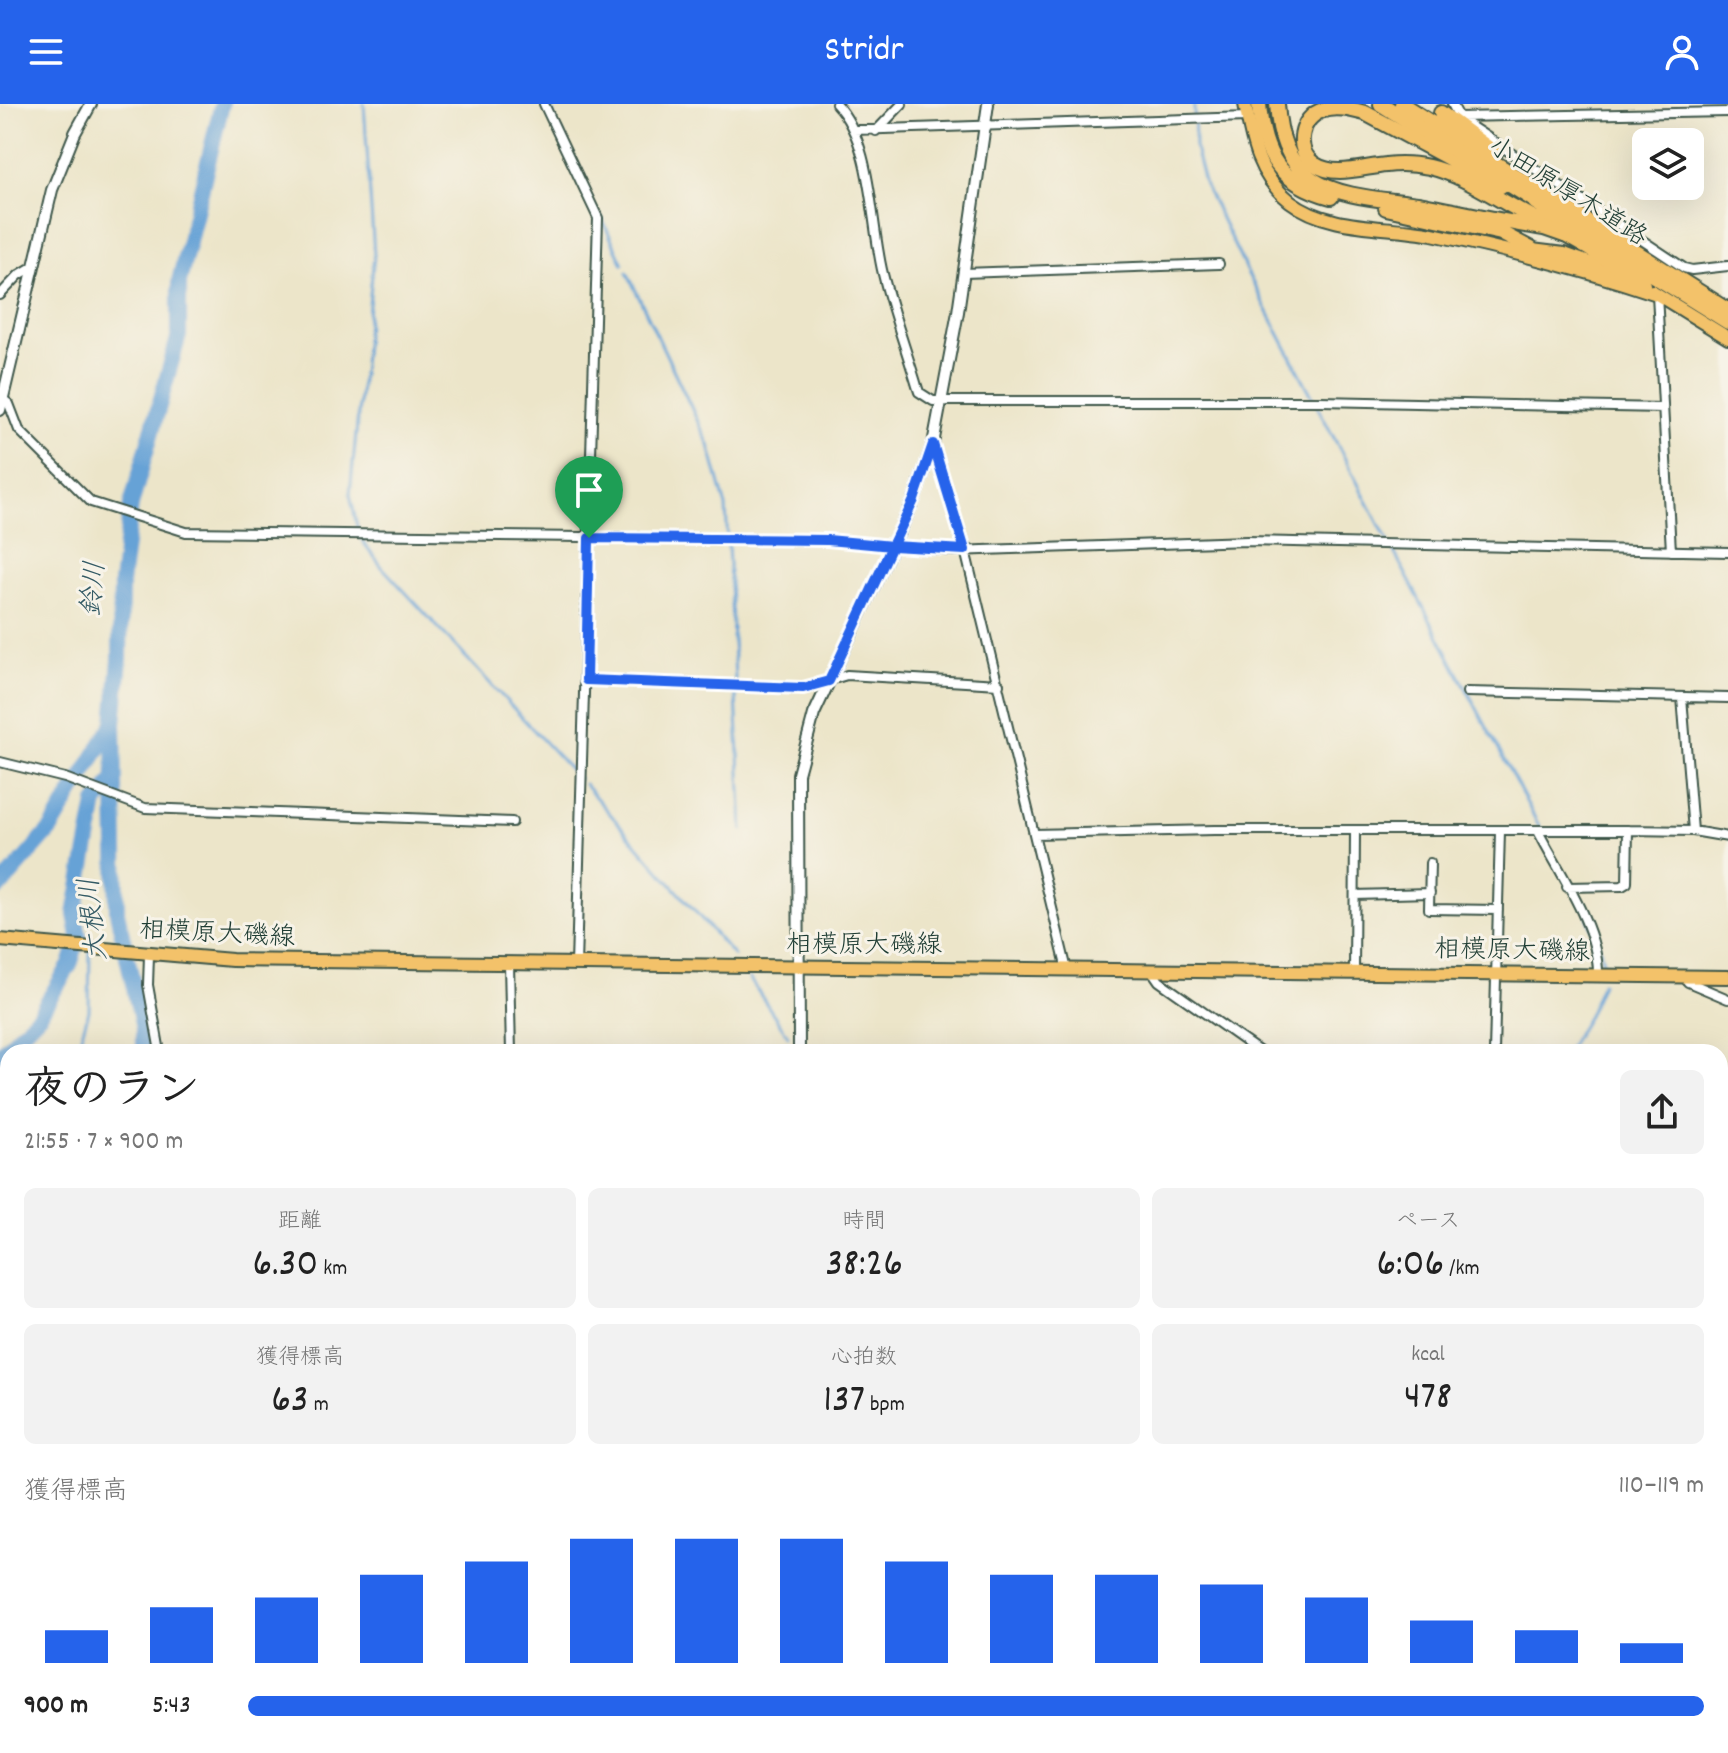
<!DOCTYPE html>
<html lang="ja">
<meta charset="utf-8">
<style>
:root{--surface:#fff;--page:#f2f2f2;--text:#222;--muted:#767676;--accent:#2563eb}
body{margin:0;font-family:Dekko,"Klee One",sans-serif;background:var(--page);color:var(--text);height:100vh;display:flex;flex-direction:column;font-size:30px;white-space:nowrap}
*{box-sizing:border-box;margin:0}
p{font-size:26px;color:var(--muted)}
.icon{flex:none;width:44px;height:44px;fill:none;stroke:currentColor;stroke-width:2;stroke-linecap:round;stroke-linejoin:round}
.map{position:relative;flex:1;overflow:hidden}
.drawer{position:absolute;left:0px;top:940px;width:1728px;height:710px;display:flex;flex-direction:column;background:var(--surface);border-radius:24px 24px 0 0;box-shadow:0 8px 32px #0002}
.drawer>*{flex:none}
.fabs{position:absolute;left:1632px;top:24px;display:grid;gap:16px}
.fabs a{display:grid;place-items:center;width:72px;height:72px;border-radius:12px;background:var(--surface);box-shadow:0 8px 32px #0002;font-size:40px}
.pin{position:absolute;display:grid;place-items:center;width:68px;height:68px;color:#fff;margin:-82px -34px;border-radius:50% 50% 50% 0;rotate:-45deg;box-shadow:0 0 8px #0007}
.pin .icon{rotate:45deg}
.round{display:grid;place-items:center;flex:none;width:84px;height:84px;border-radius:12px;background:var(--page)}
.headline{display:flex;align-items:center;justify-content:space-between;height:136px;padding:0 24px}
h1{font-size:44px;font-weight:600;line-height:60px}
.figures{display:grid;grid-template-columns:repeat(3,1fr);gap:12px;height:136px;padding:8px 24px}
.figures div{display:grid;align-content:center;border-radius:12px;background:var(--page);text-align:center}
.figures b{font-size:40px;font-weight:600}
.figures small{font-size:22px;font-weight:400}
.figures p{font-size:22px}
.chart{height:224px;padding:16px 24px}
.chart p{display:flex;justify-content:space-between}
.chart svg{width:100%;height:144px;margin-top:8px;stroke:var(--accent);stroke-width:6}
ul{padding:0 24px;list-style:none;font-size:26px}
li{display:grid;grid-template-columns:128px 96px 1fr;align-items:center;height:60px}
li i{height:20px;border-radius:10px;background:var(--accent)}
header{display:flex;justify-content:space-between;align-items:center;height:104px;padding:0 24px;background:var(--accent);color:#fff;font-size:36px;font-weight:600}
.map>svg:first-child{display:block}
</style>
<header><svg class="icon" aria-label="menu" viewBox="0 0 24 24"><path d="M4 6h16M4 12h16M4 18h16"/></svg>Stridr<svg class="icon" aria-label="person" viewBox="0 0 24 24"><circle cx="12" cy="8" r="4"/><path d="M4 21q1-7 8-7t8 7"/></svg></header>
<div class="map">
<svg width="1728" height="1649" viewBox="0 0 1728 1649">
<rect width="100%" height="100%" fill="#f7f3e8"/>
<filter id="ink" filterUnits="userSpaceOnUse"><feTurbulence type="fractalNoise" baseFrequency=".0125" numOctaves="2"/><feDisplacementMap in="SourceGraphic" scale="16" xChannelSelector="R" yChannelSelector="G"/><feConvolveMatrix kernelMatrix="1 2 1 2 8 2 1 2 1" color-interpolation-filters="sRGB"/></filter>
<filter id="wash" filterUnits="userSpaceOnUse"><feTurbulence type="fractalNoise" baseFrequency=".006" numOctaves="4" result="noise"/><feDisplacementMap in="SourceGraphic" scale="32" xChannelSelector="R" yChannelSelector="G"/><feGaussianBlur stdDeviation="1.8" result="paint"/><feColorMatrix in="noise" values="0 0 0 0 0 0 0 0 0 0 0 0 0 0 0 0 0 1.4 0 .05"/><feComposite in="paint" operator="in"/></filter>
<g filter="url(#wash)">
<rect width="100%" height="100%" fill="#ece5c9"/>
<path fill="#f7d1c7" d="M1720,1520H1728V1649H1580V1642H1720Z"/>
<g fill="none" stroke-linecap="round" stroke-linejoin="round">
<path stroke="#66a2d6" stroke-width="3" d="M364,0L374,151L350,390L358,427L364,439L382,463L579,675
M549,0L553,10
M1194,0L1195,44L1204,79L1247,168L1388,437
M561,26L574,55
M601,113L623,160
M627,168L709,341L726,403L743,726
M1392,444L1540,724
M584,680L734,852
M1587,811L1600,845L1604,864
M79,832L88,836L89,839
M749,874L788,932
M76,948L89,907L90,846
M1566,948L1588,912L1602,879
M0,1160L8,1137
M775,1642L782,1649
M1317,1642L1322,1649"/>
<path stroke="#66a2d6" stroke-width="16" d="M0,783L51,725L114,619
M143,948V924L117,808L114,619L120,556L121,479L131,401L179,231V178L222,0
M0,951L39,911L70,861L79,832L75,810L96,699L113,677
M0,1323L8,1308"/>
</g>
</g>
<g filter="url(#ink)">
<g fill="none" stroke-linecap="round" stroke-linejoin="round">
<defs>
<path id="minor" d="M544,0L598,114L576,861
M836,0C873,39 870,118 883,170C892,207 906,245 917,282L919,288L933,297H1320L1663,304
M1452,0L1459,13L1469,21L1684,164L1692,166L1728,162
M1459,13L1728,8
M854,26L1247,13
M876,27L902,0
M964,169L1219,160
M1657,190L1671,447
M0,191L19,171L34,162
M3,295L9,300L19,326L91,398L186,428L828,436L954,447L1247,437L1728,448
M933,340L965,446L1067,866
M586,576L803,584L847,571L999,580
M1467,588L1728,594
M1682,593L1693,727
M0,658L65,674L145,704L512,718
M1538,727C1559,768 1599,824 1598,871
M1034,730L1214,726H1628L1693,727L1728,733
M1430,759L1429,805L1498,806
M1567,783L1622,782L1627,779L1628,726
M1355,791L1430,789
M149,851L148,881L160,948
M509,860L511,948
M1152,867L1159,877L1260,948
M1354,869L1355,727
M1683,872L1688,878L1728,895
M1494,948L1500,727
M1720,1013H1728
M1720,1155H1728
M1720,1298H1728
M1720,1408L1728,1416
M1720,1443H1728
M1720,1517H1728
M1237,1642L1240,1649
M1513,1642L1514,1649
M382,1649V1642"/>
<path id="tertiary" d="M0,306L52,86L75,29L91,0
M799,948L798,670L814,610L914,396L933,340L958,208L988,0
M806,1642V1649"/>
<path id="primary" d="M1245,0C1252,38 1258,72 1290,97C1329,127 1386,121 1432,130C1508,146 1583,165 1657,190
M1524,145L1564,150L1622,171
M1652,187L1728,234
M0,836L232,856L1728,873"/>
<path id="trunk" d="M1403,1L1728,206
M1441,9L1495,49
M1501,82L1365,9C1350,5 1337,2 1323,6C1300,13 1294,46 1314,60C1335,74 1363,63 1386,61C1400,59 1415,60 1429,63C1460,70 1489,90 1517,105C1560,128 1605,151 1643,181
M1535,98L1728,218"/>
<path id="motorway" d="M1259,0C1263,51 1279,79 1331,93
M1277,0C1279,29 1286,58 1312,75C1342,95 1389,95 1424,101C1464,109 1504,118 1544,124L1564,131
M1381,0L1545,103
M1402,0L1403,1
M1386,104L1501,129L1531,145"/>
</defs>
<use href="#minor" stroke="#3e564a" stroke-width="12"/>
<use href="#tertiary" stroke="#3e564a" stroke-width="14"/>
<use href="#primary" stroke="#3e564a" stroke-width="16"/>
<use href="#trunk" stroke="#3e564a" stroke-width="18"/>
<use href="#motorway" stroke="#3e564a" stroke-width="18"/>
<use href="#minor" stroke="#fff" stroke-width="8"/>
<use href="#tertiary" stroke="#fff" stroke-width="10"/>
<use href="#primary" stroke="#f3c26a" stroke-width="12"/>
<use href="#trunk" stroke="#f3c26a" stroke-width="14"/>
<use href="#motorway" stroke="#f3c26a" stroke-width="14"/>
</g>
</g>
<g fill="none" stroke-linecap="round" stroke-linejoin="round" filter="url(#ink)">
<defs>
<path id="route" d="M589,434L586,576L803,584L829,577L892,442L965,446L933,340L914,396L892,442L828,436L589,434"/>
</defs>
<use href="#route" stroke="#fff" stroke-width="16"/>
<use href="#route" stroke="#2563eb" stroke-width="10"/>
</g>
<g text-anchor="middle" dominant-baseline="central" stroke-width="6" stroke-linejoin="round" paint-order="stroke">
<g font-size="26" fill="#1f3d34" stroke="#f7f3e8">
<text transform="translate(1567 89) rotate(32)">小田原厚木道路</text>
<text transform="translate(217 831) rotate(3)">相模原大磯線</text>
<text x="864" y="842">相模原大磯線</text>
<text transform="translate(1512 848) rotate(1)">相模原大磯線</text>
</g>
<g font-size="28" font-style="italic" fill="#345b65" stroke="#f7f3e8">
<text transform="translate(96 485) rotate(-85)">鈴川</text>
<text transform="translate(96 815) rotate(-96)">大根川</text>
</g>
</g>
</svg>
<div class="fabs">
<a><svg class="icon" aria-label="layers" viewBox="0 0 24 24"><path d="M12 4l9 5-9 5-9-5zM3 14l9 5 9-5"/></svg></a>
</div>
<div class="pin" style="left:589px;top:434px;background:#1e9e55"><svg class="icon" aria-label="arrive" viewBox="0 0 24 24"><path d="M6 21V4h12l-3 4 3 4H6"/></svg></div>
<section class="drawer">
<div class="headline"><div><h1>夜のラン</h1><p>21:55 · 7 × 900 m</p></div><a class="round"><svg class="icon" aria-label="share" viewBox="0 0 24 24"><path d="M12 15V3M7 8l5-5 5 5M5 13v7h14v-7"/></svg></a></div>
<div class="figures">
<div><p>距離</p><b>6.30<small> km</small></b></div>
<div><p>時間</p><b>38:26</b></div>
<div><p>ペース</p><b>6:06<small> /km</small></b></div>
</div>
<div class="figures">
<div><p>獲得標高</p><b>63<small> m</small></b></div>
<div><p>心拍数</p><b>137<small> bpm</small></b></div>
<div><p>kcal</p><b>478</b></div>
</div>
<div class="chart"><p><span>獲得標高</span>110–119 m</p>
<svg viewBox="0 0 160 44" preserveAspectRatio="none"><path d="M5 44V34M15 44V27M25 44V24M35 44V17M45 44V13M55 44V6M65 44V6M75 44V6M85 44V13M95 44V17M105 44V17M115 44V20M125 44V24M135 44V31M145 44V34M155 44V38"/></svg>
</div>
<ul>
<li><b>900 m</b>5:43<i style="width:100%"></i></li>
</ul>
</section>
</div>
